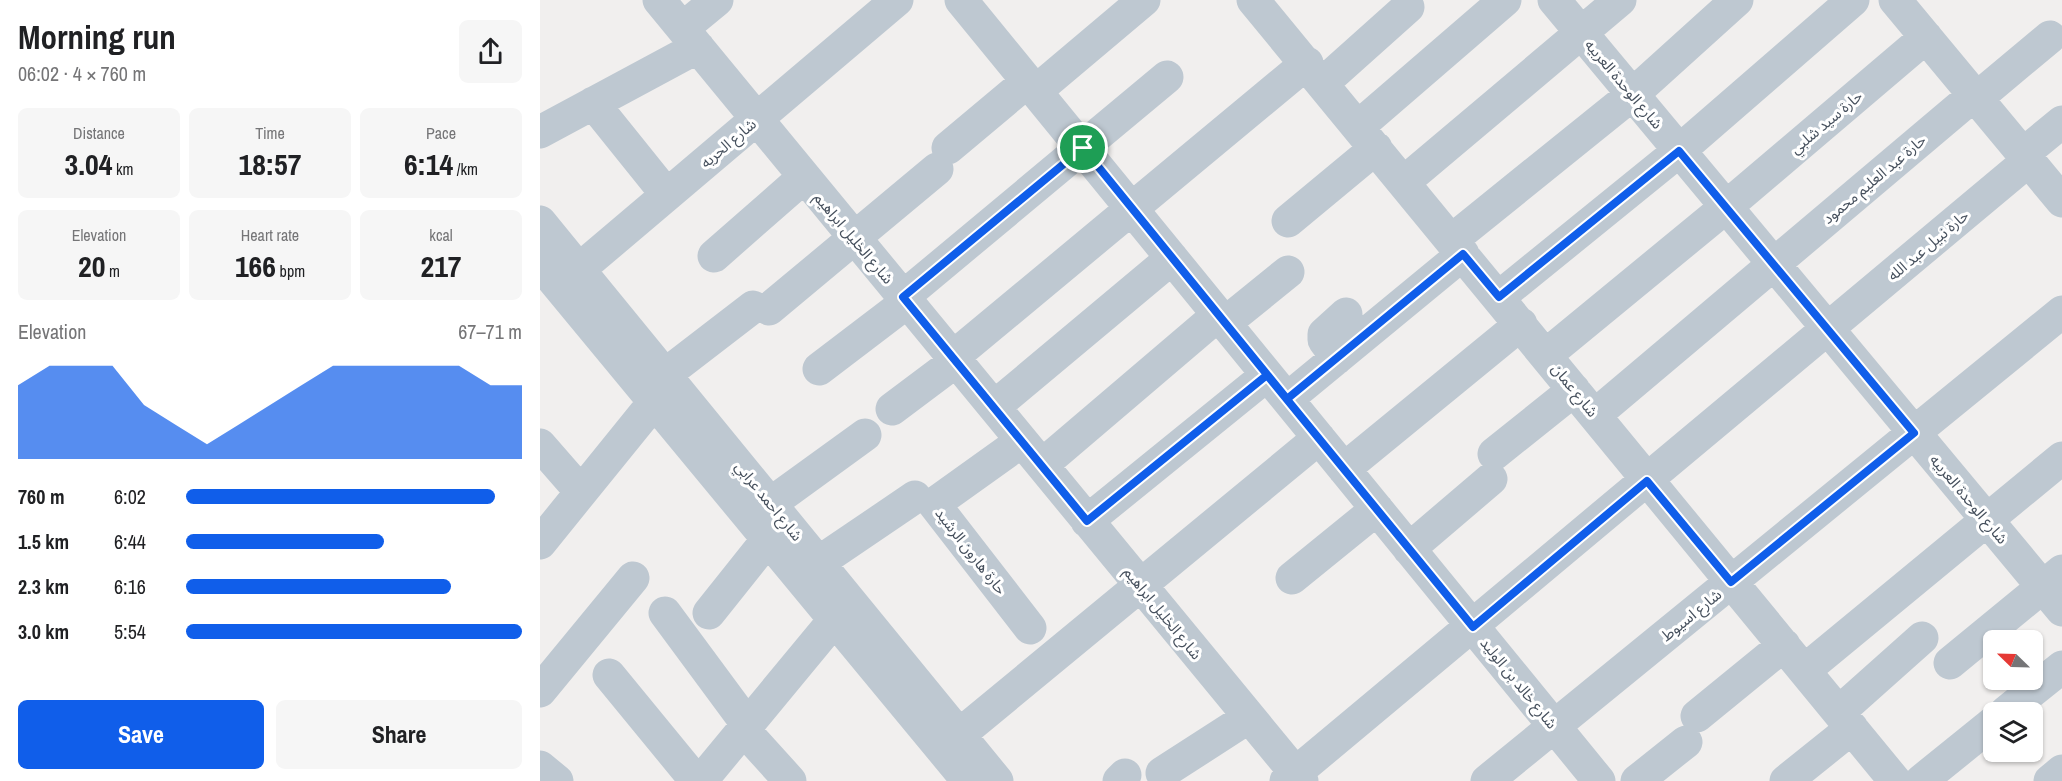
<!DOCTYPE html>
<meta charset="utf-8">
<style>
:root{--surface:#fff;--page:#f6f6f6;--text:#202124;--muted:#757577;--accent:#105eea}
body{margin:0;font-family:"Archivo Narrow","Noto Sans Arabic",sans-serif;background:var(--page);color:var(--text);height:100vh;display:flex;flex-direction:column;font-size:22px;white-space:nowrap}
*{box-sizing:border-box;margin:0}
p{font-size:20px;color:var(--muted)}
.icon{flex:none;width:33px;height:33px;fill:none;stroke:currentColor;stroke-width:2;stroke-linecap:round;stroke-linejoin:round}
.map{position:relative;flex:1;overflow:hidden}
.sheet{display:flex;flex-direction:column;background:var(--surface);width:540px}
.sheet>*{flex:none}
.needle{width:39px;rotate:293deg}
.tools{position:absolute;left:1443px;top:630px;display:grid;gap:12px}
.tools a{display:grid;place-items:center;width:60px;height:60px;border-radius:9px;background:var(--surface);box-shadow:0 2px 4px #0004;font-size:30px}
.pin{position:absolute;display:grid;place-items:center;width:51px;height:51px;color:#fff;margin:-26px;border:3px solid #fff;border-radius:50%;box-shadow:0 2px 6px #0007}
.round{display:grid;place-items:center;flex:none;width:63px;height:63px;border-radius:9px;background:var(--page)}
.summary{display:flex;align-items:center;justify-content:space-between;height:102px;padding:0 18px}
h1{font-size:33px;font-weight:700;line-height:45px}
.metrics{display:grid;grid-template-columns:repeat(3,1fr);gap:9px;height:102px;padding:6px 18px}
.metrics div{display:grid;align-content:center;border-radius:9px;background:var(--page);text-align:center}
.metrics b{font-size:30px;font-weight:700}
.metrics small{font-size:16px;font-weight:400}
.metrics p{font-size:16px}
.chart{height:168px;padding:12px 18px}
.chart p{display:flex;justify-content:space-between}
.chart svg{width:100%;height:108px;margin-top:6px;fill:var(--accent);opacity:.7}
.cta{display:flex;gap:12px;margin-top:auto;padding:12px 18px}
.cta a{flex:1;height:69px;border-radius:9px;background:var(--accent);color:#fff;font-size:24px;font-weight:700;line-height:69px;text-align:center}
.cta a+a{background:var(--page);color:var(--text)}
ul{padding:0 18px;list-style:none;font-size:20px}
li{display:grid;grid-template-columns:96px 72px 1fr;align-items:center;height:45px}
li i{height:15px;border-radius:8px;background:var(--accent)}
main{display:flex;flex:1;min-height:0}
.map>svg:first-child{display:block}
</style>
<main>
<section class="sheet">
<div class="summary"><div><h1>Morning run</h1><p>06:02 · 4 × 760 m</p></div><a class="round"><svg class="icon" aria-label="share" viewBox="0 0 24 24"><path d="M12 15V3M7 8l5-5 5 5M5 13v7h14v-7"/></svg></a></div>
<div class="metrics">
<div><p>Distance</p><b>3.04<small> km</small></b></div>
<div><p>Time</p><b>18:57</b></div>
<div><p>Pace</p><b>6:14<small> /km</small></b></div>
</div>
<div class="metrics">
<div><p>Elevation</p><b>20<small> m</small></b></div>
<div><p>Heart rate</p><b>166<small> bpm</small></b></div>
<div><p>kcal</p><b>217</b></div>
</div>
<div class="chart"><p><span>Elevation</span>67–71 m</p>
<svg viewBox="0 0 160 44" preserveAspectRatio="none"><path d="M0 44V14L10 6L20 6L30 6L40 22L50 30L60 38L70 30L80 22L90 14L100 6L110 6L120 6L130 6L140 6L150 14L160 14V44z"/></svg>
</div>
<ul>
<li><b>760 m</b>6:02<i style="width:92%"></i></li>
<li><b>1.5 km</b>6:44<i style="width:59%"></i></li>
<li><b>2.3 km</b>6:16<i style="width:79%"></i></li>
<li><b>3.0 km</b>5:54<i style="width:100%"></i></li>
</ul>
<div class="cta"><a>Save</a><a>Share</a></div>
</section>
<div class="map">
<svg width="1522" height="781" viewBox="0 0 1522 781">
<rect width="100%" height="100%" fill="#f1efee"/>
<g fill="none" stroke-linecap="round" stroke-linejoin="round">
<path stroke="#bec8d1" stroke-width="33" d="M119,0L762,781
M421,0L1059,781
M713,0L1355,781
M1014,0L1522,610
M1355,0L1522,201
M143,28L177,0
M783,83L868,7
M496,91L604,0
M1437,98L1510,37
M53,103L127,195
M819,126L965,0
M0,132L158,47
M408,148L488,81
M1483,154L1522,122
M864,182L1080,0
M748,221L836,148
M0,222L457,781
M912,240L1093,94L1197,0
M174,256L264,177
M0,264L428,781
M23,283L357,0
M363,297L627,77
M959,297L1139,151L1313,0
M229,309L397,169
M685,323L748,272
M1006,355L1186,207L1386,37
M413,357L767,63
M797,358L784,340V334L806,314
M279,369L367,302
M109,387L213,307
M747,399L923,254
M454,407L632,258
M352,409L416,361
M1055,415L1434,95
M482,441L394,504L490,628
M0,445L41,492
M954,454L1034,390
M502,465L678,315
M804,469L981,324
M212,517L325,435
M547,521L727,375
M0,543L115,401
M869,549L951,479
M260,575L375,497
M752,578L837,509
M125,613L207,724
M169,613L228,539
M1410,663L1522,571
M1265,670L1522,458
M69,675L156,781
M0,691L93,578
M1299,712L1382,638
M1466,712L1522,667
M1157,716L1244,645
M203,729L250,781
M419,735L779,438
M0,767L17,781
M622,773L709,717
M161,781L295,619
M579,781L585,775
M746,781L1488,161
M947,781L1522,312
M1097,781L1146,742
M1246,781L1312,728
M1381,781L1454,722
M1510,781L1522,771"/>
</g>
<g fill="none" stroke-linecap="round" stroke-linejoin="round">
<defs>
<path id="route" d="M543,148L363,297L547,521L727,375L933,627L1107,481L1191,582L1374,433L1139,151L959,297L923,254L747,399L543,148"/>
</defs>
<use href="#route" stroke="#fff" stroke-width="12"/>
<use href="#route" stroke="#105eea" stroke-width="8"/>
</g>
<g text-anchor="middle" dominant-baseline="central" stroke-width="6" stroke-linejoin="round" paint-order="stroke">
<g font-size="15" fill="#46505d" stroke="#fff">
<text transform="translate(1084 84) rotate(50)">شارع الوحدة العربيه</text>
<text transform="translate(1286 122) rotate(-40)">حارة سيد شلبي</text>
<text transform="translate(188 143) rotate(-40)">شارع الحريه</text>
<text transform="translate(1334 179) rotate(-40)">حارة عبد العليم محمود</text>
<text transform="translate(314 238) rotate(50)">شارع الخليل ابراهيم</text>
<text transform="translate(1388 245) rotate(-40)">حارة نبيل عبد الله</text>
<text transform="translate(1035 390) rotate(51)">شارع عمان</text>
<text transform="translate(1429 499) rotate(50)">شارع الوحدة العربيه</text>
<text transform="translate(229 501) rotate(51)">شارع احمد عرابي</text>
<text transform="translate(431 551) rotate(52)">حارة هارون الرشيد</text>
<text transform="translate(623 613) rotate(51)">شارع الخليل ابراهيم</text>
<text transform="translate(1151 615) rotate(-39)">شارع اسيوط</text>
<text transform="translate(979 683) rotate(51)">شارع خالد بن الوليد</text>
</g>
</g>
</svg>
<div class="tools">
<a><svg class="needle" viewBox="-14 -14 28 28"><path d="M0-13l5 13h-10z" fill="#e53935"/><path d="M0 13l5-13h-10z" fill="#757577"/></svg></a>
<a><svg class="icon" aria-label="layers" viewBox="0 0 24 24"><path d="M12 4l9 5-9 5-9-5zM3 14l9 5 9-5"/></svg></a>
</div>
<div class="pin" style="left:543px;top:148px;background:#1e9e55"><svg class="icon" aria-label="arrive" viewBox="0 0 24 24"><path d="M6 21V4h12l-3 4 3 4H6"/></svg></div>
</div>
</main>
